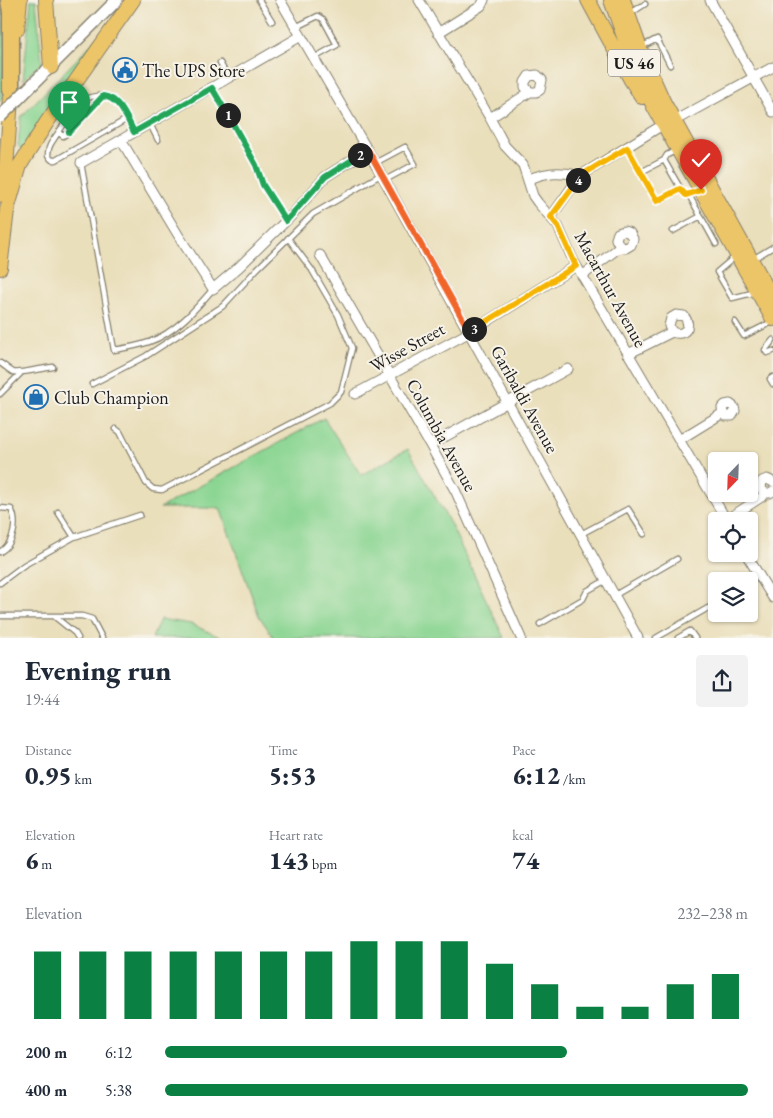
<!DOCTYPE html>
<meta charset="utf-8">
<style>
:root{--surface:#fff;--page:#f2f2f3;--text:#1f2937;--muted:#747a83;--accent:#0b8043}
body{margin:0;font-family:"EB Garamond",serif;background:var(--page);color:var(--text);height:100vh;display:flex;flex-direction:column;font-size:19px;white-space:nowrap}
*{box-sizing:border-box;margin:0}
p{font-size:16px;color:var(--muted)}
.icon{flex:none;width:28px;height:28px;fill:none;stroke:currentColor;stroke-width:2;stroke-linecap:round;stroke-linejoin:round}
.map{position:relative;height:638px;overflow:hidden}
.drawer{display:flex;flex-direction:column;background:var(--surface);flex:1}
.drawer>*{flex:none}
.needle{width:32px;rotate:203deg}
.controls{position:absolute;left:708px;top:452px;display:grid;gap:10px}
.controls a{display:grid;place-items:center;width:50px;height:50px;border-radius:5px;background:var(--surface);box-shadow:0 1px 4px #0004;font-size:25px}
.pin{position:absolute;display:grid;place-items:center;width:42px;height:42px;color:#fff;margin:-51px -21px;border-radius:50% 50% 50% 0;rotate:-45deg;box-shadow:0 0 5px #0007}
.pin .icon{rotate:45deg}
.km{position:absolute;width:25px;height:25px;margin:-12px;border-radius:50%;background:#222;color:#fff;font-size:14px;line-height:25px;text-align:center}
.round{display:grid;place-items:center;flex:none;width:52px;height:52px;border-radius:5px;background:var(--page)}
.head{display:flex;align-items:center;justify-content:space-between;height:85px;padding:0 25px}
h1{font-size:28px;font-weight:800;line-height:38px}
.figures{display:grid;grid-template-columns:repeat(3,1fr);gap:8px;height:85px;padding:5px 25px}
.figures div{display:grid;align-content:center}
.figures b{font-size:25px;font-weight:800}
.figures small{font-size:14px;font-weight:400}
.figures p{font-size:14px}
.chart{height:140px;padding:10px 25px}
.chart p{display:flex;justify-content:space-between}
.chart svg{width:100%;height:90px;margin-top:5px;stroke:var(--accent);stroke-width:6}
ul{padding:0 25px;list-style:none;font-size:16px}
li{display:grid;grid-template-columns:80px 60px 1fr;align-items:center;height:38px}
li i{height:12px;border-radius:6px;background:var(--accent)}
.map>svg:first-child{display:block}
</style>
<div class="map">
<svg width="773" height="638" viewBox="0 0 773 638">
<rect width="100%" height="100%" fill="#f7f3e8"/>
<filter id="ink" filterUnits="userSpaceOnUse"><feTurbulence type="fractalNoise" baseFrequency=".02" numOctaves="2"/><feDisplacementMap in="SourceGraphic" scale="10" xChannelSelector="R" yChannelSelector="G"/><feConvolveMatrix kernelMatrix="1 2 1 2 8 2 1 2 1" color-interpolation-filters="sRGB"/></filter>
<filter id="wash" filterUnits="userSpaceOnUse"><feTurbulence type="fractalNoise" baseFrequency=".0096" numOctaves="4" result="noise"/><feDisplacementMap in="SourceGraphic" scale="20" xChannelSelector="R" yChannelSelector="G"/><feGaussianBlur stdDeviation="1.12" result="paint"/><feColorMatrix in="noise" values="0 0 0 0 0 0 0 0 0 0 0 0 0 0 0 0 0 1.4 0 .05"/><feComposite in="paint" operator="in"/></filter>
<g filter="url(#wash)">
<rect width="100%" height="100%" fill="#eadfbb"/>
<path fill="#8ad592" stroke="#537857" d="M0,0H2L5,35L3,99L0,102Z
M31,0H36L42,63L23,80Z
M104,31L22,151L18,145L21,117Z
M324,418L361,475L408,449L451,525L504,638H274L259,616L220,508H160Z
M160,619L191,624L222,638H152Z"/>
</g>
<g filter="url(#ink)">
<g fill="none" stroke-linecap="round" stroke-linejoin="round">
<defs>
<path id="service" d="M259,0L272,21
M631,13L645,4
M296,27L318,16L323,19L337,45L314,58
M641,47L657,39L670,65
M220,63L228,77
M212,88L256,165L263,185L286,221
M127,119L56,160H52L48,156C48,151 49,146 52,142C57,134 79,103 85,99C92,96 104,94 111,98C122,103 129,122 134,132
M150,124L158,140
M59,133L63,136L69,132L101,96
M627,148L657,201L680,189
M677,150L667,155L664,160L683,193L689,195L699,191
M81,163L114,350C126,348 138,346 149,342C175,333 196,309 213,289
M375,163L405,147L415,164L385,180
M641,172L664,160
M689,195L716,244
M673,231L701,216
M736,256L717,272L732,298L756,292
M753,259L773,247
M735,322L744,336L772,322
M773,340L765,350L767,353L773,351
M0,363C4,365 9,370 13,372C18,374 45,368 53,367
M773,377L770,379L773,384
M92,384L146,356L223,306L257,269L313,214L382,174
M0,394L21,373
M116,429L120,432L146,483L153,489L162,490L330,403L341,392L352,348L338,315L312,270L288,238
M0,508L11,509C18,522 14,544 0,552
M58,512L74,537
M581,534L628,509L644,534
M0,583L24,565L74,537L140,515
M615,595L677,559
M0,616H82L92,619L102,638
M55,617L75,633L78,638
M540,624L583,599L587,591L606,580
M656,638L708,608
M678,638L690,631L695,638"/>
<path id="minor" d="M280,0L375,163L638,638
M419,0L490,118L505,146L523,165L533,196L538,203L558,226L573,260L727,521
M710,0L773,112
M438,33L481,6L484,0
M490,118L530,92H536L540,90L542,80L537,75L529,76L525,82V87L530,92
M674,121L773,67
M121,140L180,238L213,289L239,267L292,215L325,177L368,150
M81,163L301,36
M528,180C546,171 562,171 580,176
M551,217L580,176L664,124
M320,255L430,445L456,492L521,638
M582,276L620,247L626,248L631,245L633,239L630,233L624,231L618,233L616,239L620,247
M628,354L672,332C684,337 693,327 684,316L676,315L671,318L669,326L672,332
M355,394L470,332L576,266
M679,440L723,413L722,408L725,405L730,404L734,407L735,411L732,416H726L723,413
M430,445L568,369
M765,493L761,489L762,481L767,479L773,482
M726,520L763,496L765,493H770L773,491
M746,554L773,598"/>
<path id="tertiary" d="M46,71L117,0"/>
<path id="trunk" d="M46,0L51,67
M588,0L631,80L642,97
M611,0L629,51L653,105L773,319
M623,0L642,54L664,103L773,299
M17,29L20,0
M4,196L11,98
M0,268L7,210L20,165L47,122L133,0"/>
<path id="motorway" d="M9,0L11,12V90"/>
</defs>
<use href="#service" stroke="#837e6c" stroke-width="7"/>
<use href="#minor" stroke="#837e6c" stroke-width="11"/>
<use href="#tertiary" stroke="#837e6c" stroke-width="14"/>
<use href="#trunk" stroke="#837e6c" stroke-width="16"/>
<use href="#motorway" stroke="#837e6c" stroke-width="19"/>
<use href="#service" stroke="#fff" stroke-width="4.5"/>
<use href="#minor" stroke="#fff" stroke-width="9"/>
<use href="#tertiary" stroke="#fff" stroke-width="11"/>
<use href="#trunk" stroke="#edc569" stroke-width="14"/>
<use href="#motorway" stroke="#edc569" stroke-width="16"/>
<defs>
<path id="tertiary-bridge" d="M0,117L43,74"/>
</defs>
<use href="#tertiary-bridge" stroke="#837e6c" stroke-width="14" stroke-linecap="butt"/>
<use href="#tertiary-bridge" stroke="#fff" stroke-width="11"/>
</g>
</g>
<g fill="none" stroke-linecap="round" stroke-linejoin="round" filter="url(#ink)">
<defs>
<path id="split-1" d="M69,132L103,96C120,98 127,119 134,132L212,88L228,115"/>
<path id="split-2" d="M228,115L256,165L263,185L286,221L325,177L360,155"/>
<path id="split-3" d="M360,155L368,150L470,332L474,329"/>
<path id="split-4" d="M474,329L576,266L558,226L551,217L578,180"/>
<path id="split-5" d="M578,180L580,176L627,148L657,201L680,189L686,195L701,190"/>
</defs>
<use href="#split-1" stroke="#fff" stroke-width="10"/>
<use href="#split-2" stroke="#fff" stroke-width="10"/>
<use href="#split-3" stroke="#fff" stroke-width="10"/>
<use href="#split-4" stroke="#fff" stroke-width="10"/>
<use href="#split-5" stroke="#fff" stroke-width="10"/>
<use href="#split-1" stroke="#22a559" stroke-width="6"/>
<use href="#split-2" stroke="#22a559" stroke-width="6"/>
<use href="#split-3" stroke="#f0652b" stroke-width="6"/>
<use href="#split-4" stroke="#f5b400" stroke-width="6"/>
<use href="#split-5" stroke="#f5b400" stroke-width="6"/>
</g>
<defs>
<symbol id="civic-ring" viewBox="-11 -11 22 22"><circle r="9.5" fill="#f7f3e8" stroke="#1f6fb2" stroke-width="1.5"/><path d="M-.6-6.5H3V-4.5H.6V-3L4-1V1h2V6H-6V1h2V-1L-.6-3ZM-1.2 2.5V6h2.4V2.5Z" fill="#1f6fb2"/></symbol>
<symbol id="shop-ring" viewBox="-11 -11 22 22"><circle r="9.5" fill="#f7f3e8" stroke="#1f6fb2" stroke-width="1.5"/><path d="M-5-2.5h2.3a2.7 3.5 0 0 1 5.4 0H5L5.5 6h-11ZM-1.5-2.5h3a1.5 2.3 0 0 0-3 0Z" fill="#1f6fb2"/></symbol>
</defs>
<g fill-rule="evenodd">
<use href="#civic-ring" x="111" y="56" width="28" height="28"/>
<use href="#shop-ring" x="22" y="383" width="28" height="28"/>
</g>
<g text-anchor="middle" dominant-baseline="central" stroke-width="4" stroke-linejoin="round" paint-order="stroke">
<rect fill="#f7f3e8" stroke="#5e5c59" stroke-width="1" x="608" y="49.5" width="52" height="27" rx="4"/>
<g font-size="16" font-weight="bold" fill="#1c1c1c">
<text x="634" y="63">US 46</text>
</g>
<g font-size="18" fill="#1c1c1c" stroke="#f7f3e8" text-anchor="start">
<text x="142" y="70">The UPS Store</text>
<text x="54" y="397">Club Champion</text>
</g>
<g font-size="18" fill="#1c1c1c" stroke="#f7f3e8">
<text transform="translate(611 289) rotate(61)">Macarthur Avenue</text>
<text transform="translate(407 347) rotate(-29)">Wisse Street</text>
<text transform="translate(525 399) rotate(61)">Garibaldi Avenue</text>
<text transform="translate(442 435) rotate(61)">Columbia Avenue</text>
</g>
</g>
</svg>
<div class="controls">
<a><svg class="needle" viewBox="-14 -14 28 28"><path d="M0-13l5 13h-10z" fill="#e53935"/><path d="M0 13l5-13h-10z" fill="#747a83"/></svg></a>
<a><svg class="icon" aria-label="locate" viewBox="0 0 24 24"><circle cx="12" cy="12" r="6"/><path d="M12 2v4M12 18v4M2 12h4M18 12h4"/></svg></a>
<a><svg class="icon" aria-label="layers" viewBox="0 0 24 24"><path d="M12 4l9 5-9 5-9-5zM3 14l9 5 9-5"/></svg></a>
</div>
<div class="pin" style="left:69px;top:132px;background:#1e9e55"><svg class="icon" aria-label="arrive" viewBox="0 0 24 24"><path d="M6 21V4h12l-3 4 3 4H6"/></svg></div>
<div class="pin" style="left:701px;top:190px;background:#d93025"><svg class="icon" aria-label="check" viewBox="0 0 24 24"><path d="M5 12l5 5 9-10"/></svg></div>
<b class="km" style="left:228px;top:115px">1</b>
<b class="km" style="left:360px;top:155px">2</b>
<b class="km" style="left:474px;top:329px">3</b>
<b class="km" style="left:578px;top:180px">4</b>
</div>
<section class="drawer">
<div class="head"><div><h1>Evening run</h1><p>19:44</p></div><a class="round"><svg class="icon" aria-label="share" viewBox="0 0 24 24"><path d="M12 15V3M7 8l5-5 5 5M5 13v7h14v-7"/></svg></a></div>
<div class="figures">
<div><p>Distance</p><b>0.95<small> km</small></b></div>
<div><p>Time</p><b>5:53</b></div>
<div><p>Pace</p><b>6:12<small> /km</small></b></div>
</div>
<div class="figures">
<div><p>Elevation</p><b>6<small> m</small></b></div>
<div><p>Heart rate</p><b>143<small> bpm</small></b></div>
<div><p>kcal</p><b>74</b></div>
</div>
<div class="chart"><p><span>Elevation</span>232–238 m</p>
<svg viewBox="0 0 160 44" preserveAspectRatio="none"><path d="M5 44V11M15 44V11M25 44V11M35 44V11M45 44V11M55 44V11M65 44V11M75 44V6M85 44V6M95 44V6M105 44V17M115 44V27M125 44V38M135 44V38M145 44V27M155 44V22"/></svg>
</div>
<ul>
<li><b>200 m</b>6:12<i style="width:69%"></i></li>
<li><b>400 m</b>5:38<i style="width:100%"></i></li>
</ul>
</section>
